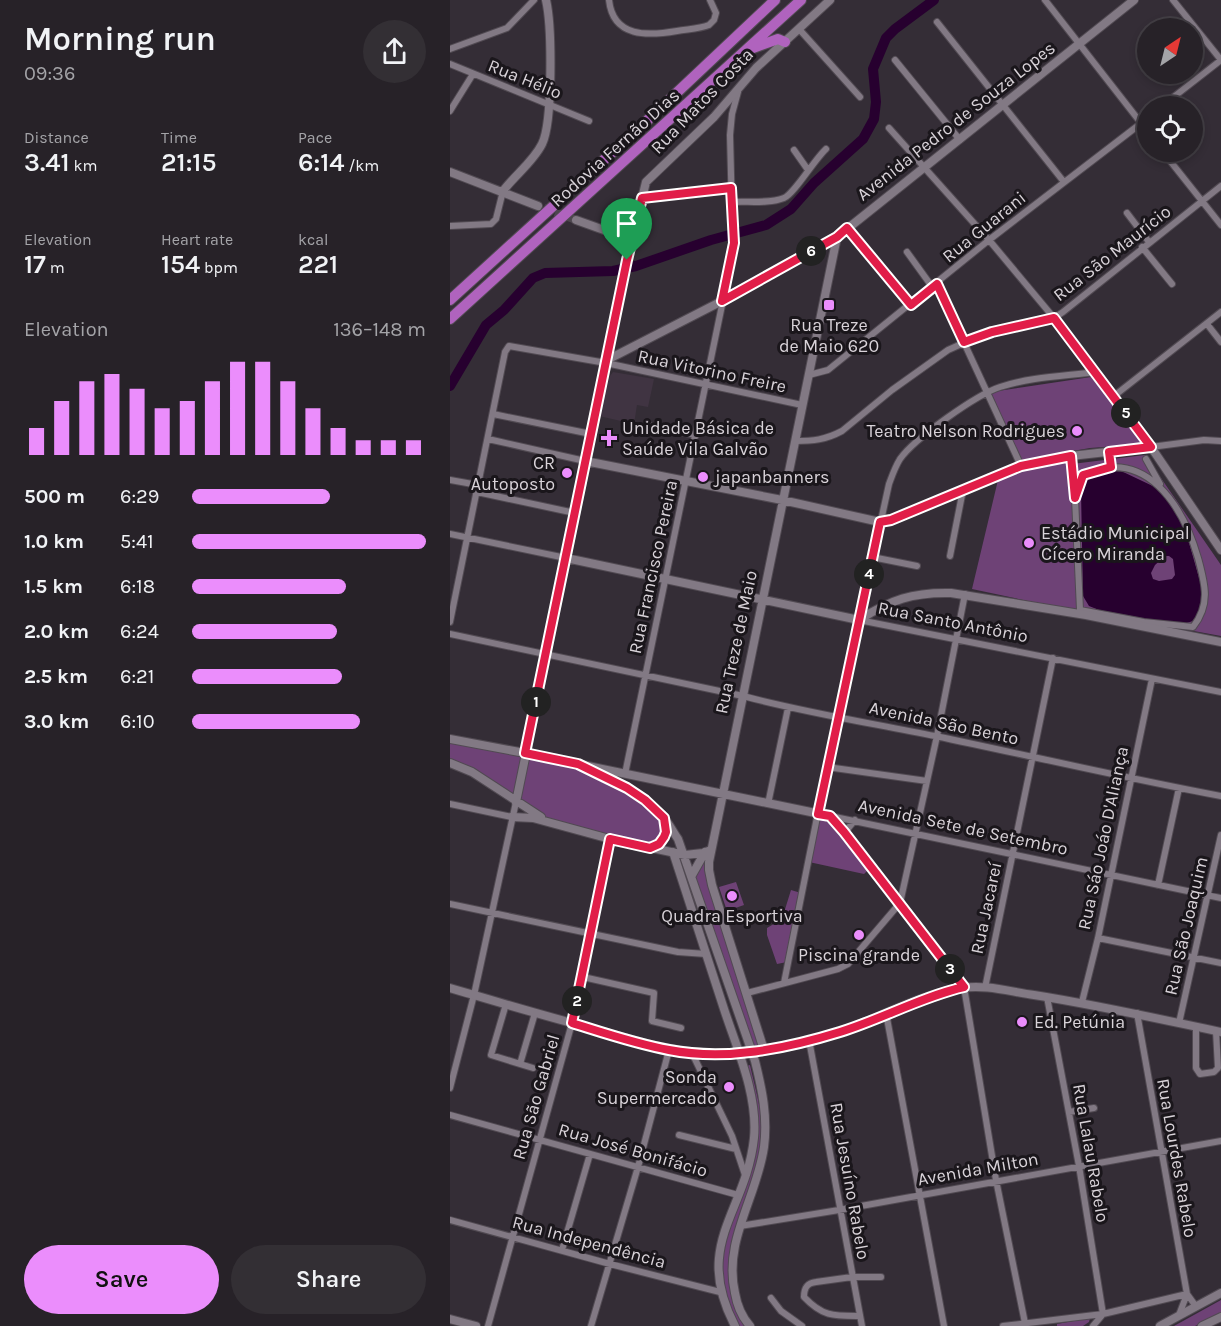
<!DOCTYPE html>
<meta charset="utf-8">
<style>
:root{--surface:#272228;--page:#332f34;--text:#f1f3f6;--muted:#a4a4a8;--line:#433f45;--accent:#eb8dfc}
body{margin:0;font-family:Karla,sans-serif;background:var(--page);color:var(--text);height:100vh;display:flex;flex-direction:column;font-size:22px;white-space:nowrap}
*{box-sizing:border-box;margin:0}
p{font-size:20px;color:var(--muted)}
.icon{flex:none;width:33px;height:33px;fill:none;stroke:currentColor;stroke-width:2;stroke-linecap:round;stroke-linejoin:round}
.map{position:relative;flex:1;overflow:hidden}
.details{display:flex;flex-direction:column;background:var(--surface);width:450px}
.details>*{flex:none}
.needle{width:39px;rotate:35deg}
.buttons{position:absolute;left:687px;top:18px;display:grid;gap:12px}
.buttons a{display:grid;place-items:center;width:66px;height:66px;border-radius:50%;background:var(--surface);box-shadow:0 3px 9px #0003,0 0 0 2px var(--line);font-size:30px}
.pin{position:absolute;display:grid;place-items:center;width:51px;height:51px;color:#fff;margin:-62px -26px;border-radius:50% 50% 50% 0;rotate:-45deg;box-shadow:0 0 6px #0007}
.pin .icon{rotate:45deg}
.km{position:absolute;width:30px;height:30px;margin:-15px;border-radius:50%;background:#222;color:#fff;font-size:16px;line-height:30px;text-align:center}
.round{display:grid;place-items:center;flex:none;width:63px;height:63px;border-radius:32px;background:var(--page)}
.summary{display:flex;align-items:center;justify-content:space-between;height:102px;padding:0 24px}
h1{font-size:33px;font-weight:600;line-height:45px}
.metrics{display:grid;grid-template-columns:repeat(3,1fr);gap:9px;height:102px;padding:6px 24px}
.metrics div{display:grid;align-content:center}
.metrics b{font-size:26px;font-weight:600}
.metrics small{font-size:16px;font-weight:400}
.metrics p{font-size:16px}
.chart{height:168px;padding:12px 24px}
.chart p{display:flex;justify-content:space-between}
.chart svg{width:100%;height:108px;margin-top:6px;stroke:var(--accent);stroke-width:6}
.button{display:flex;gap:12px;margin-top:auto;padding:12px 24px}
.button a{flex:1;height:69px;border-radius:36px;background:var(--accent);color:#111;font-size:24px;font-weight:600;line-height:69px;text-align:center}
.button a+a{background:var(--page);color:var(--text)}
ul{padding:0 24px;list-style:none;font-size:20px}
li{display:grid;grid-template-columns:96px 72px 1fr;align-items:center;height:45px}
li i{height:15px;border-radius:8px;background:var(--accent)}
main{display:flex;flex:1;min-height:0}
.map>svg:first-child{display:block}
</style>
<main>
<section class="details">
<div class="summary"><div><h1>Morning run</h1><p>09:36</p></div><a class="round"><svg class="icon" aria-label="share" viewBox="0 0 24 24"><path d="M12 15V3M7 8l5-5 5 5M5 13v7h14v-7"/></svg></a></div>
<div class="metrics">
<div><p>Distance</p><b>3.41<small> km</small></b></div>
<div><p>Time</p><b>21:15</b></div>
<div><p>Pace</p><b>6:14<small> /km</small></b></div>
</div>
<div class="metrics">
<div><p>Elevation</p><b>17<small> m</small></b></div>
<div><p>Heart rate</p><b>154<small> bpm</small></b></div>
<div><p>kcal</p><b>221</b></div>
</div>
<div class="chart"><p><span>Elevation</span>136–148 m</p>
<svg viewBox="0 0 160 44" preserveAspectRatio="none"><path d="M5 44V33M15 44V22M25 44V14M35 44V11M45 44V17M55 44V25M65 44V22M75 44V14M85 44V6M95 44V6M105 44V14M115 44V25M125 44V33M135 44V38M145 44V38M155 44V38"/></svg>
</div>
<ul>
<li><b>500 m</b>6:29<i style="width:59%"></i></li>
<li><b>1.0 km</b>5:41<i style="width:100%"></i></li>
<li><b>1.5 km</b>6:18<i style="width:66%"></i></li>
<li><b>2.0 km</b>6:24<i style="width:62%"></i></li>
<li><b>2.5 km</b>6:21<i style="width:64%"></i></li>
<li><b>3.0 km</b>6:10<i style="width:72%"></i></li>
</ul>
<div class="button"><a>Save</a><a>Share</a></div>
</section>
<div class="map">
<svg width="771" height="1326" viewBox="0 0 771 1326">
<rect width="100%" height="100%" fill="#342d36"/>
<path fill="#403442" d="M163,372L204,379L198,407L187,405L184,424L149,416L160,376Z"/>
<path fill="#6e4276" d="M641,377L694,444L640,448L571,460L541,392Z
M695,455L771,565V636L630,610L606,607L522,589L548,480C566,473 604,456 622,464Z
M0,741L134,771L178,794L205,814L211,825L213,837L200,843H188L94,817L0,760Z
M368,818L381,820L420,868L414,874L359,862Z
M253,860L312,1044L300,1047L243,875Z
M286,882L294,905L277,911L269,887Z
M341,890L351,893L337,962L327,964L317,935V928L332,919Z
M300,1065C306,1092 315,1119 311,1146C302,1201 266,1244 284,1302C287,1312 289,1318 296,1326H287L274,1296L270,1268L273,1243L305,1144L294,1067Z
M771,1300V1314L745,1326H724Z
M640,1318L639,1322L633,1326H607V1324Z"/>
<path fill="#27002f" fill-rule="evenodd" d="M669,470L707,488L723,503L736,532L753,592L749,612L743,621L730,625L649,610L639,606L633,596L631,491L634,478L641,474ZM715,556H719L723,559L725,575L722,579L709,581L703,579L701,573L705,565Z"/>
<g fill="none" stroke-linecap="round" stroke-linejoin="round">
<path stroke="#27002f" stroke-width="10" d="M0,386L36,325L54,310L83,278L95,273L163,271L186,266L261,240L316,225L341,209L364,183L413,139L424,119L426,102L423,69L436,38L445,29L484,0"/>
<path stroke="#4d464e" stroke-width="8" stroke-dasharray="8 4" stroke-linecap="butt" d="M94,208L126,220"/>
<defs>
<path id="street" d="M159,0C163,38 198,36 227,31C238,29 249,29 259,25L264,20L266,13L260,0
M595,0L698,132
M723,0L771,60
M487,22L614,182
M349,29L410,97
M0,49L57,28L84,0
M445,60L510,140
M0,64L139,121
M712,106L771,60
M0,111L23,74
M439,128L539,240L604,318L701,447L754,440L771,441
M344,150L358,170
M713,152L771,225
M192,198L281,187
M282,202C298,201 319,204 334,198C344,194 364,160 376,149
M677,213L699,242
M0,226L41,224L46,219L53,191
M397,228L461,305
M692,247L722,284
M457,252L483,288
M487,284L571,466
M757,324L771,342
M359,375L378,370L539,240L698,118
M664,396L771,312
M43,414L141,434
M201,426L246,435
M38,439L135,461
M345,441C363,441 375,440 392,431L442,390L498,350L527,337L604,318L613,312L771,186
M621,456L625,498L630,610L694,622L743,627C761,604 755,584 748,558C733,506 696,446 633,475L625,498
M696,459L710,484
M0,480L28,485
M27,492L125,513
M0,534L116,558
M500,556L513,490
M422,557L467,566
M409,620L771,692
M0,622L55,352L59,346L156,363L352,405
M0,634L293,696C357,713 421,723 485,736C581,756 675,778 771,796
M377,767L477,781
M175,774L283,252L280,135L282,114L288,92
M0,804L62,817
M318,804L338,708
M380,816L771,898
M395,832L405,820
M708,885L729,788
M0,904L228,952L256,954
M648,938L771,963
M133,977L204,993L202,1021L231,1028
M334,983L377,767L439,484C442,476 445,467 450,459C465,438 526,395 550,387C580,377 615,376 646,372
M514,987L546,1180L575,1323
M535,988L603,658
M297,993L388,969L398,964L450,903L487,736L515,594
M597,997L629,1166L653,1314L643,1326
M632,1002L648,938L702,679
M56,1004L41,1055L83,1068
M436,1013L494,1326
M687,1013L737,1294L745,1305
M729,1023L771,835
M746,1027V1068L750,1074L764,1072L768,1068L766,1031
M359,1040L412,1326
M242,1053L282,1136L295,1175
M70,1064L85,1013
M0,1088L24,995L66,802
M619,1112L644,1108
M0,1115L288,1195
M229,1135L286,1149
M0,1220L160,1264L270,1292
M290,1226L389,1210L771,1141
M112,1250L140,1154
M321,1298L331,1311L352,1326
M729,1315L737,1294
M410,1316C384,1316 373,1317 354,1297C354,1288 357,1283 366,1282L402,1277H431
M38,1326L122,1023L160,839
M141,1326L188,1167L219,1050
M553,1326L653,1314L737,1294"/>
<path id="secondary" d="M0,172L88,206
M53,191C65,175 83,162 92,144C103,122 102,26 96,0
M126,220L182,240
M157,360L177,260L196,182L264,117L306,68L380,0
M135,461L332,500L430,522L441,520L571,466L621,456L701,447L771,550
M116,558L409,620C440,600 463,592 501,593L636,615L771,642
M0,739L75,753L380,816L450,903L514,987
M0,763L22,772L91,817
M128,764C158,779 189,792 212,816C219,823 223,832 228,839L305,1061C312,1089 318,1117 314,1147C307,1197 273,1241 285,1293C287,1305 292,1317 300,1326
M66,802L157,360L272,301L387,237L684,0
M62,817L83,818L160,839L235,855L253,853L261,850
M200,847L213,841L216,832L214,821
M223,852C240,905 257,957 274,1009C287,1049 308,1095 304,1138C296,1213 242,1244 285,1326
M242,875L255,852
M0,988C41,1000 81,1012 122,1023C174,1037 218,1054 273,1054C312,1054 355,1044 393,1031C431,1017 472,994 512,988C535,984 561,992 584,995C647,1005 709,1019 771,1032
M314,1050L262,885L259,870V862L387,237
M0,1319L26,1326
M710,1326L771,1293
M752,1326L771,1317"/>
<path id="highway" d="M303,48L328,39L335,42
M0,300L201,117L325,0
M0,319L351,0"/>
</defs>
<use href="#street" stroke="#514a52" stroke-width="8"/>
<use href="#secondary" stroke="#514a52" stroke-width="10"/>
<use href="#highway" stroke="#514a52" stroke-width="12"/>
<use href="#street" stroke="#827984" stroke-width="6"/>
<use href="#secondary" stroke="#827984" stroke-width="8"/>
<use href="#highway" stroke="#b063be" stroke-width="10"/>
</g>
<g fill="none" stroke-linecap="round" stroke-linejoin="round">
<defs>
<path id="route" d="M281,188L284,243L272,301L387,237L397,228L461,305L487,284L514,342L542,332L604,318L701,447L659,452L661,467L633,475L625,498L621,456L571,466L441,520L430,522L368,814L380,816L394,832L514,987C471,997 432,1019 390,1032C335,1049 276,1061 219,1050C186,1044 154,1033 122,1023L160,839L200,848L209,844L214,837L216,832L214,818L195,800L177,788L128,764L75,753L177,260L192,198Z"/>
</defs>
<use href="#route" stroke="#fff" stroke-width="12"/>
<use href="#route" stroke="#e11d48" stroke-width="8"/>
</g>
<g fill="#eb8dfc" stroke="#1a161b" stroke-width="2">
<rect x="373" y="299" width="12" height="12" rx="3"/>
<circle cx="627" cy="431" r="6"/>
<path d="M156 429h6v6h6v6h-6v6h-6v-6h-6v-6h6z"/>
<circle cx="117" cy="473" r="6"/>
<circle cx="253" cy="477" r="6"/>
<circle cx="579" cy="543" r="6"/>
<circle cx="282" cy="896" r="6"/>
<circle cx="409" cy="935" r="6"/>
<circle cx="572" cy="1022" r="6"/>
<circle cx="279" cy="1087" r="6"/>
</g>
<g text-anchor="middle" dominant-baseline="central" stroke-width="6" stroke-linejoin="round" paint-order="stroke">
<g font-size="18" fill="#d9d3d9" stroke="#1a161b">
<text transform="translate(75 79) rotate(22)">Rua Hélio</text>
<text transform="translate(252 101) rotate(-46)">Rua Matos Costa</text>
<text transform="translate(506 121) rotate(-38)">Avenida Pedro de Souza Lopes</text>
<text transform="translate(165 148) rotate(-42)">Rodovia Fernão Dias</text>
<text transform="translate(534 227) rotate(-39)">Rua Guarani</text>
<text transform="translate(662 253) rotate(-38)">Rua São Maurício</text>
<text transform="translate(262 371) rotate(12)">Rua Vitorino Freire</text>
<text transform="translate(203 567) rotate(-78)">Rua Francisco Pereira</text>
<text transform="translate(503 622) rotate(11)">Rua Santo Antônio</text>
<text transform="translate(286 642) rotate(-78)">Rua Treze de Maio</text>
<text transform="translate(494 723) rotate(12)">Avenida São Bento</text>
<text transform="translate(513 827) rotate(12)">Avenida Sete de Setembro</text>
<text transform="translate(653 838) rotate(-78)">Rua Sáo Joáo D'Aliança</text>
<text transform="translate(536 908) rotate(-78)">Rua Jacareí</text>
<text transform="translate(736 926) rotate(-77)">Rua São Joaquim</text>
<text transform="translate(86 1097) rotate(-74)">Rua São Gabriel</text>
<text transform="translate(183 1150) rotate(16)">Rua José Bonifácio</text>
<text transform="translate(641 1153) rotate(80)">Rua Lalau Rabelo</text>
<text transform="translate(727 1158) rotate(80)">Rua Lourdes Rabelo</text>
<text transform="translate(528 1169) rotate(-10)">Avenida Milton</text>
<text transform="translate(400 1181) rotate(80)">Rua Jesuíno Rabelo</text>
<text transform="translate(139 1242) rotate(15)">Rua Independência</text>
</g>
<g font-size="18" fill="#d9d3d9" stroke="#1a161b" text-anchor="start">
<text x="379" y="325" text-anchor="middle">Rua Treze<tspan x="379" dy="21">de Maio 620</tspan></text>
<text x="172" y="428">Unidade Básica de<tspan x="172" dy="21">Saúde Vila Galvão</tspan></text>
<text x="615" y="431" text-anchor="end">Teatro Nelson Rodrigues</text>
<text x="105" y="463" text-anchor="end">CR<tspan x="105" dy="21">Autoposto</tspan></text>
<text x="265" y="477">japanbanners</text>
<text x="591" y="533">Estádio Municipal<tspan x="591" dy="21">Cícero Miranda</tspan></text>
<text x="282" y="916" text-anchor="middle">Quadra Esportiva</text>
<text x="409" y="955" text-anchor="middle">Piscina grande</text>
<text x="584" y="1022">Ed. Petúnia</text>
<text x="267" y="1077" text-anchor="end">Sonda<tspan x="267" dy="21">Supermercado</tspan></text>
</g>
</g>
</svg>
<div class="buttons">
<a><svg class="needle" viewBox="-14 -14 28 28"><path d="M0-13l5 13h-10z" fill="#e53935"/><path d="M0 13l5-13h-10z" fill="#a4a4a8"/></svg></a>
<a><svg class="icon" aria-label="locate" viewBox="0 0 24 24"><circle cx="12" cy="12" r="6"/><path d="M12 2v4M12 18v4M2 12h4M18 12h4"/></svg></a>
</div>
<div class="pin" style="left:177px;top:260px;background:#1e9e55"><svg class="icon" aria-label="arrive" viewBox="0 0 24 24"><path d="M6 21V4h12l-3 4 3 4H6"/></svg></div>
<b class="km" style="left:86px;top:702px">1</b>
<b class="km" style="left:127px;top:1001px">2</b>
<b class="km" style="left:500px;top:969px">3</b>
<b class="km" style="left:419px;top:574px">4</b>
<b class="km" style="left:676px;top:413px">5</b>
<b class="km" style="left:361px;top:251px">6</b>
</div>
</main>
